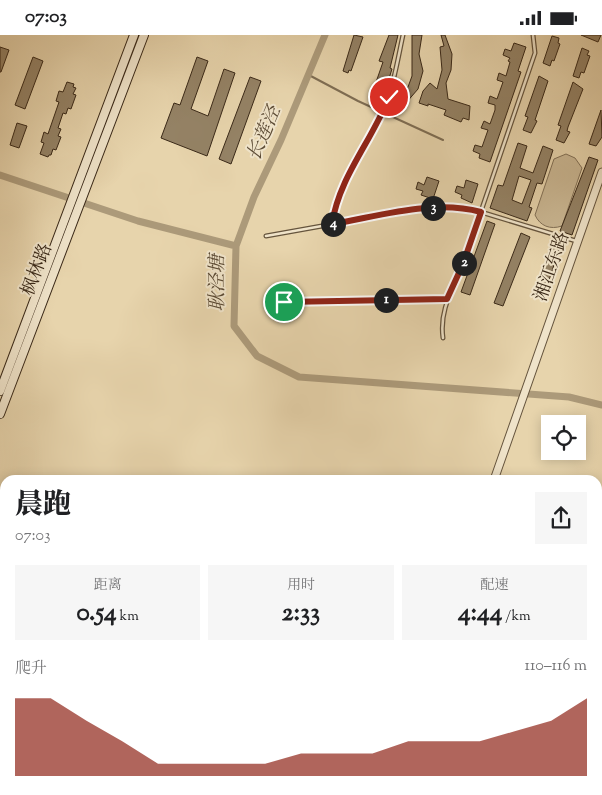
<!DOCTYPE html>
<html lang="zh">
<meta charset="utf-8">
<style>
:root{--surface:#fff;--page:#f6f6f6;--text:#202124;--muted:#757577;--accent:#8f2418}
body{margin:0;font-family:"Sorts Mill Goudy","Noto Serif SC",serif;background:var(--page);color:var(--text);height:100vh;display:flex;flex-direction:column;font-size:19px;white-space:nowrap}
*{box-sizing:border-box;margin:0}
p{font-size:16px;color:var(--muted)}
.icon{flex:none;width:28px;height:28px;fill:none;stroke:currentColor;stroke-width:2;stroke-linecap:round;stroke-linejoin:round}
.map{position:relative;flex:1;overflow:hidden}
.panel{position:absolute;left:0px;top:440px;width:602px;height:320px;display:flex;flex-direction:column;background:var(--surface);border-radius:15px 15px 0 0;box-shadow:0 2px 12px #0003}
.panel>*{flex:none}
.fabs{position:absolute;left:541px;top:380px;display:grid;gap:10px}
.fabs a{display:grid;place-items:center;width:45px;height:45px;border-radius:0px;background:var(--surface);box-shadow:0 2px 12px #0003;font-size:25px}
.pin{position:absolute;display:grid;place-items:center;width:42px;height:42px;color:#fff;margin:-21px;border:2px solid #fff;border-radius:50%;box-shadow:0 1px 5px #0007}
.km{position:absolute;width:25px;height:25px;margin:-12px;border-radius:50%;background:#222;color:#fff;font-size:14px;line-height:25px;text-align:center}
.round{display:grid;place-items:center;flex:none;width:52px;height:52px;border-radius:0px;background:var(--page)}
.head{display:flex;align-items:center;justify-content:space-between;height:85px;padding:0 15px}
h1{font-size:28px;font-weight:800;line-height:38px}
.metrics{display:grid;grid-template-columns:repeat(3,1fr);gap:8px;height:85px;padding:5px 15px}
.metrics div{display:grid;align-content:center;border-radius:0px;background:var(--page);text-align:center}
.metrics b{font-size:25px;font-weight:800}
.metrics small{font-size:14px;font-weight:400}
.metrics p{font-size:14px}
.chart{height:140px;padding:10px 15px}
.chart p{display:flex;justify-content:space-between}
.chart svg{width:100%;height:90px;margin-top:5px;fill:var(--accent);opacity:.7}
.status{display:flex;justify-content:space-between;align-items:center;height:35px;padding:0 25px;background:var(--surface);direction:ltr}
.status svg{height:14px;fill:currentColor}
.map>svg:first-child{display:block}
</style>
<div class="status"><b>07:03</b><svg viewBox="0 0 49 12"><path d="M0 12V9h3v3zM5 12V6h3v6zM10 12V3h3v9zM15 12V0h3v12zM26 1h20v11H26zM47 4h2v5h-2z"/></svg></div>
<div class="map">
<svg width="602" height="760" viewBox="0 0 602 760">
<rect width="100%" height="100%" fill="#e7d4ac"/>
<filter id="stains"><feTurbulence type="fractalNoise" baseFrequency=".004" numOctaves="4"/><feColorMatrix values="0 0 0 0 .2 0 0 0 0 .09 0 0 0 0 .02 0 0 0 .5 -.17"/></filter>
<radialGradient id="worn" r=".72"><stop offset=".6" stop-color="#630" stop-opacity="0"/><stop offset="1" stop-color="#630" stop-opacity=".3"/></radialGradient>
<path fill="#cab793" stroke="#827056" d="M566,119L575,123L582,133L562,191C550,195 540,191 535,180L554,124Z"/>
<path fill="#ac9a7a" stroke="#7e6d53" d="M0,693L5,707V755H21L23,760H0Z"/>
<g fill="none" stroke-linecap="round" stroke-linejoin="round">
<path stroke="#7e6d53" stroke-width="2" d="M307,39L358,66L443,105
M598,687H602"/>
<path stroke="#ac9a7a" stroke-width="7" d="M0,140L138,186L236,211L234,291L257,321L299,342L569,362L602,370
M236,211L254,162L281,105L325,0"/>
</g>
<path fill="#948265" stroke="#3a2918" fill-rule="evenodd" d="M354,0L363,2L351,36L349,35L348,38L343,36Z
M389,0H398L390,33L392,34L386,53L383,52L382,56L374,53L383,27L379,26Z
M412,0H422L419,19L423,36L418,54L405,69L399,62L408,52L412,41Z
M441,0H445L452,19L451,35L446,48L448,64L470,71L469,85L463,83L461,87L444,80L446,75L428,69V71L419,68L423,56L430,48L437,54L442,35L440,12L444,11Z
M581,0H601L598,7Z
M552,1L559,3L558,8L560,9L554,26L552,25L550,31L543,28Z
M514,8L526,12L518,36L521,37L490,127L479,123L480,119L473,116L475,110L482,112L488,95L481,93L484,86L490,89L495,75V70L488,68L490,61L497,64L503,47L497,45L499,38L506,41L510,27L508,26L510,23L503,20L505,14L511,16Z
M0,12L9,15L1,37H0Z
M582,13L589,16L587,20L590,21L584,38L581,37L579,43L573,41Z
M33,22L43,26L25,74L15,70Z
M197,22L208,26L191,74L208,81L224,34L235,38L207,121L161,103L174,68L180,70Z
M539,41L548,46L535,85L537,86L531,98L523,95L528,82L525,81Z
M250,42L261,46L231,129L219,124Z
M67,47L74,49L73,52L76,53L73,59L76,60L71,74L68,73L66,79L63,78L58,93L61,94L58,101L61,102L56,115L53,114L51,120H49L48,122L40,119L44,108L41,107L44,97L48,99L59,67L56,66L59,56L63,57Z
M573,47L583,54L568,92L567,96L570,97L564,108L556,105L561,91L558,90Z
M601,75L602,102L596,111L589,109Z
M17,88L27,91L19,113L10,110Z
M518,108L527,111L520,133L533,138L543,111L553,115L542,149L537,148L529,172L532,173L527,186L490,173L498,150L503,151ZM519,141L531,145L522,169L512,165Z
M589,122L598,125L572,200L560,196Z
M427,142L439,146L433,164L421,160L423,156L416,154L418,147L424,150Z
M466,145L478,149L472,168L461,163L462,160L455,157L457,151L464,153Z
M487,186L495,189L470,260L461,257Z
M521,198L530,202L503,271L494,268Z
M551,209L560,212L546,254L538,251Z"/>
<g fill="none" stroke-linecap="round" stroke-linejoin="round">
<defs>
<path id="service" d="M332,189C338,148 364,118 381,81C393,55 397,28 403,0
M266,201L417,174L446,172L471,174L576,206
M284,267L447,264
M443,303C439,275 453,254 463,229L535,18L533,0"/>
<path id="tertiary" d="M494,445L602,137
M0,525L5,528
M0,537H5
M0,548L5,544
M598,568L602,569
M598,576L602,577
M0,609L5,618
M0,625L5,635
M67,755L69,760
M75,755L77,760"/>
<path id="secondary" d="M0,356L134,0
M0,379L144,0"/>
</defs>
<use href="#service" stroke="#65543d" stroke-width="5"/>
<use href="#tertiary" stroke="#65543d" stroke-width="9"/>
<use href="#secondary" stroke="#3a2918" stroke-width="10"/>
<use href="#service" stroke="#efe3c9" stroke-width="2.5"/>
<use href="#tertiary" stroke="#efe3c9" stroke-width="7"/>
<use href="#secondary" stroke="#efe3c9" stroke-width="8"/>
</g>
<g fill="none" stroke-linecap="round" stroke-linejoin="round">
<defs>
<path id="route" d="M284,267L447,264L463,229L481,177C433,164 380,181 332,189C339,142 372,106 389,62"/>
</defs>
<use href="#route" stroke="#fff" stroke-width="10"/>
<use href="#route" stroke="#8f2418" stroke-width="6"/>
</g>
<g text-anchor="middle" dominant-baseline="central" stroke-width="4" stroke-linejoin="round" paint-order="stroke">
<g font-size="18" fill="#3a2918" stroke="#efe3c9">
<text transform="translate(553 232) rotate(-71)">湘江东路</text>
<text transform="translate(38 235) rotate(-69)">枫林路</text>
</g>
<g font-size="19" font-style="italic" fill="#5c4b35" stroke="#efe3c9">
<text transform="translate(265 99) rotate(-67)">长莲泾</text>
<text transform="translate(218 248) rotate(-90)">耿泾塘</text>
</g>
</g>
<rect width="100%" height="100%" filter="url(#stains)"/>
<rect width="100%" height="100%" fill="url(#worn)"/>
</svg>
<div class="fabs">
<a><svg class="icon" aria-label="locate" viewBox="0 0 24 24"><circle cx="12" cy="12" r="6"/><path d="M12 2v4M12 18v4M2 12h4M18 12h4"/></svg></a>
</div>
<div class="pin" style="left:284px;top:267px;background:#1e9e55"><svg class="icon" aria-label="arrive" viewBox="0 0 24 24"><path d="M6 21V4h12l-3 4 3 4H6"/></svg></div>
<div class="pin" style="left:389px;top:62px;background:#d93025"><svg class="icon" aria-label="check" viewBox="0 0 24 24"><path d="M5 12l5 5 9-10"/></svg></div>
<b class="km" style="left:386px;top:265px">1</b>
<b class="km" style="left:464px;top:228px">2</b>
<b class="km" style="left:433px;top:173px">3</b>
<b class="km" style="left:333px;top:189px">4</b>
<section class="panel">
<div class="head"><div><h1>晨跑</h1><p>07:03</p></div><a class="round"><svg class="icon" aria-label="share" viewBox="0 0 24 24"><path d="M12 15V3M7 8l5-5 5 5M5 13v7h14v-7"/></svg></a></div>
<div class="metrics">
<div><p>距离</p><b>0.54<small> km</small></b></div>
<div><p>用时</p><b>2:33</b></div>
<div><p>配速</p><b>4:44<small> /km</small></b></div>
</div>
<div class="chart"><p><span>爬升</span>110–116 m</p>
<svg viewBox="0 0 160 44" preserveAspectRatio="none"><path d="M0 44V6L10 6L20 17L30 27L40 38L50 38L60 38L70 38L80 33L90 33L100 33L110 27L120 27L130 27L140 22L150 17L160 6V44z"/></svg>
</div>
</section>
</div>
